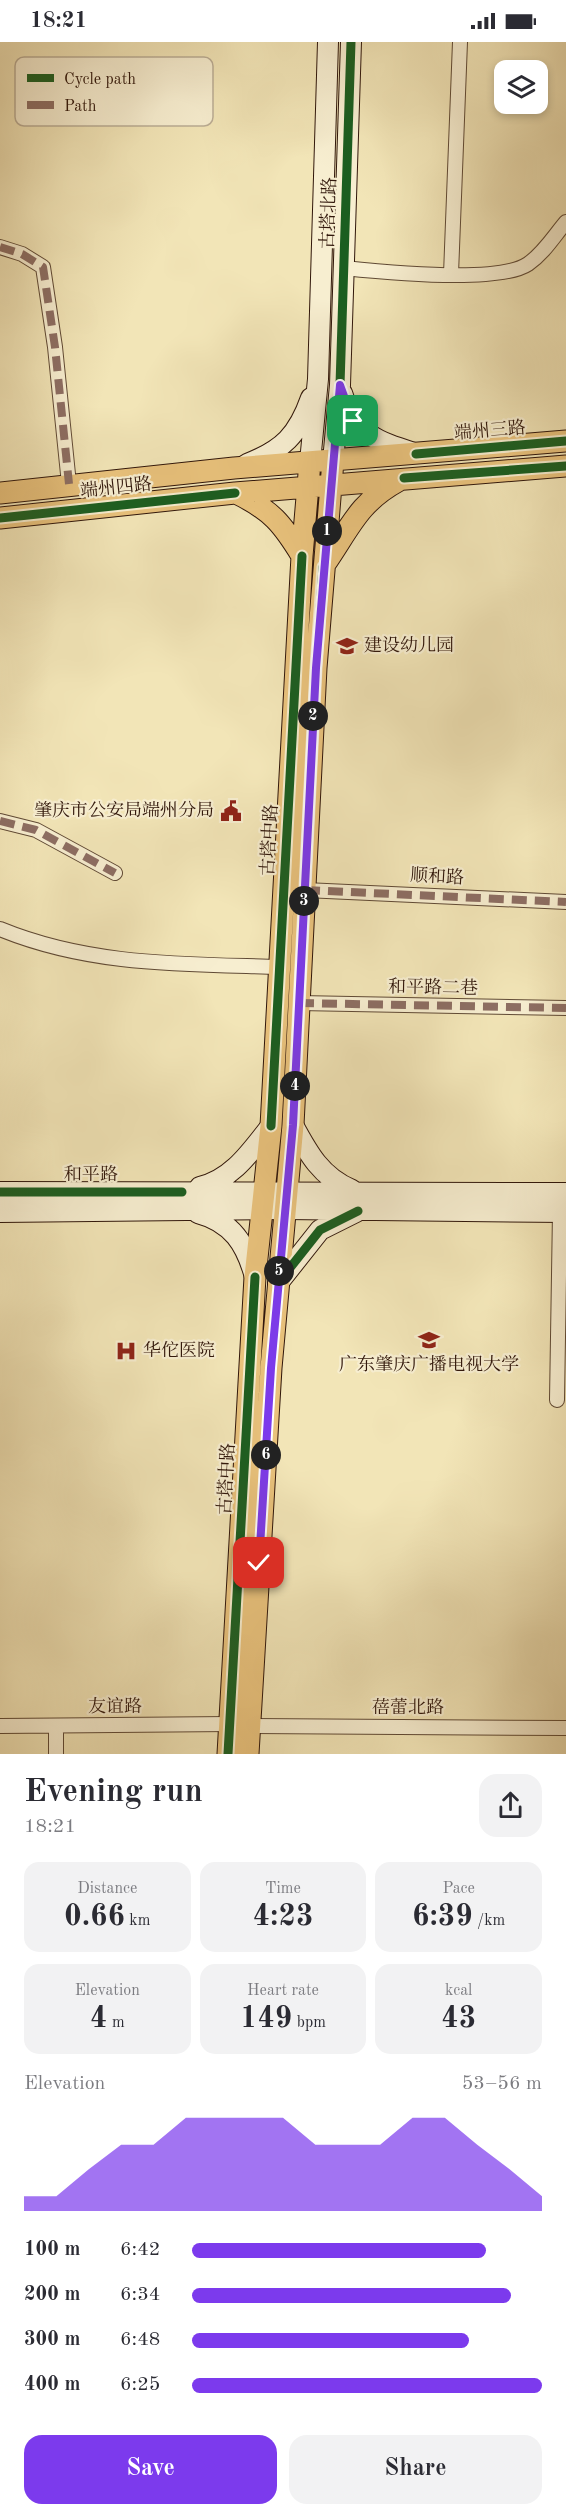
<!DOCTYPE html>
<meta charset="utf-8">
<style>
:root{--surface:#fff;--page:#f2f2f3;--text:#2b2b33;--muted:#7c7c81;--accent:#7c3aed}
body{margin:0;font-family:"Old Standard TT","Noto Serif SC",serif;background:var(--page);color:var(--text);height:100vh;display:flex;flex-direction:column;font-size:22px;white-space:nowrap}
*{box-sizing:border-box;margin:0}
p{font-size:20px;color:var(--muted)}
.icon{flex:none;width:33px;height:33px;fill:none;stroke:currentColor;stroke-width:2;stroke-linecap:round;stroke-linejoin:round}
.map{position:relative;height:1712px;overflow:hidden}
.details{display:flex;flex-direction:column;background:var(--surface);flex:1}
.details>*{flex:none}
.tools{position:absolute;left:494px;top:18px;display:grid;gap:12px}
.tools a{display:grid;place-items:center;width:54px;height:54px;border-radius:12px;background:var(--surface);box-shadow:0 3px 9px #0003;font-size:30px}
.pin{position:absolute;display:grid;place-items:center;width:51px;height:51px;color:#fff;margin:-26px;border-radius:12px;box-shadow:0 3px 9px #0006}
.km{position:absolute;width:30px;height:30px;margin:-15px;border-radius:50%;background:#222;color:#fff;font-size:16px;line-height:30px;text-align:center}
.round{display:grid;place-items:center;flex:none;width:63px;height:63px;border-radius:18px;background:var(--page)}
.headline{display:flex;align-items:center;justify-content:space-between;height:102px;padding:0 24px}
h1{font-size:33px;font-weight:700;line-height:45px}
.metrics{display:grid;grid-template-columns:repeat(3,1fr);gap:9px;height:102px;padding:6px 24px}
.metrics div{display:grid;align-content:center;border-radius:15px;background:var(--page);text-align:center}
.metrics b{font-size:30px;font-weight:700}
.metrics small{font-size:16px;font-weight:400}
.metrics p{font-size:16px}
.chart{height:168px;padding:12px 24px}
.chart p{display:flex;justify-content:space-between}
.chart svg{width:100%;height:108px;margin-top:6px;fill:var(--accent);opacity:.7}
.primary-button{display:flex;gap:12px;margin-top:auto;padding:12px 24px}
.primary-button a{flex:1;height:69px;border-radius:18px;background:var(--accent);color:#fff;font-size:24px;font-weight:700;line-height:69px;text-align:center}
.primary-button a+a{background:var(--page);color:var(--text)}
ul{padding:0 24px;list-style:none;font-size:20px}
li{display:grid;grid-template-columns:96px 72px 1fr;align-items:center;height:45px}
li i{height:15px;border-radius:8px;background:var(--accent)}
.status{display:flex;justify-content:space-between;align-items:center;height:42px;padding:0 30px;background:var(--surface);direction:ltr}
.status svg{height:16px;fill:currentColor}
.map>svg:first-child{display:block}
</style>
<div class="status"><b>18:21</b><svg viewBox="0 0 49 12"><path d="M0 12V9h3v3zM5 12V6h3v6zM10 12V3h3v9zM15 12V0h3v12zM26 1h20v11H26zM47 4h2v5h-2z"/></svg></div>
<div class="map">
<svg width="566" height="1712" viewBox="0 0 566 1712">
<rect width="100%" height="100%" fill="#f2e5b7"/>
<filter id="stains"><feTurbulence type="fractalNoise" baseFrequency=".00333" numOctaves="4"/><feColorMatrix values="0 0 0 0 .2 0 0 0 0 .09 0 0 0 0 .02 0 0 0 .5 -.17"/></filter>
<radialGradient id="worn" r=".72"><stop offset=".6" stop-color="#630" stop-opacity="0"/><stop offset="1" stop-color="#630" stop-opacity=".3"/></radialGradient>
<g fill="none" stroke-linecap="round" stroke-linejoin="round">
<defs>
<path id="minor" d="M0,205L22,212L43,225L55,305L69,442
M344,226C382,230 498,242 528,222C544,211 554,194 566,180
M451,232L460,0
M0,779L36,788L115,831
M305,848L566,860
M0,887C90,924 183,922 279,925
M299,961L566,966
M557,1358L560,1170
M0,1684L230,1682
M250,1684L566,1686
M56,1712V1684"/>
<path id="secondary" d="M342,351C355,392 376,399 414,411
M333,419L340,343L351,0
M310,420L318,337L328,0
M247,422C283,408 298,393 311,356
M293,1083C308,1111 321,1135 352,1148
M200,1145C233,1137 251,1109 271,1084
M0,1150L566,1151
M0,1170L285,1167L566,1170
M198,1171C232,1180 246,1202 255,1235
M278,1241L320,1188L356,1170"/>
<path id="primary" d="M0,451L234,426L566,399
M236,451C271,468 282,481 302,514
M0,476L235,451L566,424
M325,522C350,486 358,461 398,439
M228,1712L255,1235L271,1084L302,514L310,420
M248,1712L271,1326L293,1083L316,626L333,419"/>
</defs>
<use href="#minor" stroke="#604a35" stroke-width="16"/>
<use href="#secondary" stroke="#30160a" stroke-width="22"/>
<use href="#primary" stroke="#30160a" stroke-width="23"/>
<use href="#minor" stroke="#f7eed0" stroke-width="14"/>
<use href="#secondary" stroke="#f7eed0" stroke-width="20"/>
<use href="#primary" stroke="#e9c27c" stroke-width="21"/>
<path stroke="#8d6e63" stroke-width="8" stroke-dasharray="15 8" stroke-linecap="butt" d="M0,205L22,212L43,225L55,305L69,442
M0,779L36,788L115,831
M305,848L566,860
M299,961L566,966"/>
<defs>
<path id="cycleway" d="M340,343L351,0
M416,412L566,399
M404,436L566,424
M0,476L235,451
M293,1083L316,626L323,525
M271,1084L302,514
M0,1150H182
M278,1241L320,1188L358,1169
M228,1712L255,1235"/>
</defs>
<use href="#cycleway" stroke="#f7eed0" stroke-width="13"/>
<use href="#cycleway" stroke="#1b5e20" stroke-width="9"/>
</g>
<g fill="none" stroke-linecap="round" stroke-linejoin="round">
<defs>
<path id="route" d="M259,1521L271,1326L293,1083L316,626L340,343L353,379"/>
</defs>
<use href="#route" stroke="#fff" stroke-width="12"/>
<use href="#route" stroke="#7c3aed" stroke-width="8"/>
</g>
<defs>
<symbol id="school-bare" viewBox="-9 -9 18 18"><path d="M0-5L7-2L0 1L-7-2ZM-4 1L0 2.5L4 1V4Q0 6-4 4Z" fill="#8f2418" stroke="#f7eed0" stroke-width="2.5" paint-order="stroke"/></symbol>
<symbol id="civic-bare" viewBox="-9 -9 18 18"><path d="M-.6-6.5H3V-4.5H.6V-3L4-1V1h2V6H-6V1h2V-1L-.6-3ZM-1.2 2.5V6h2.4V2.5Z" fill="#8f2418" stroke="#f7eed0" stroke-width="2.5" paint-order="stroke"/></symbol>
<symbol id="university-bare" viewBox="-9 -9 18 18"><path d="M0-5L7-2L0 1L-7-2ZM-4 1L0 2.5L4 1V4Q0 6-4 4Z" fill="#8f2418" stroke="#f7eed0" stroke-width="2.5" paint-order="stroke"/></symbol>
<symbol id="hospital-bare" viewBox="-9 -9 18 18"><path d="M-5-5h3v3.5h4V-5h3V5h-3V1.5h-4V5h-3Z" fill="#8f2418" stroke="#f7eed0" stroke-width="2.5" paint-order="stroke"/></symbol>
</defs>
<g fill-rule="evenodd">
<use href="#school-bare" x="332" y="589" width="30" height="30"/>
<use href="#civic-bare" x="216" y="754" width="30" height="30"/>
<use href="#university-bare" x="414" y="1283" width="30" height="30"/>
<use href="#hospital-bare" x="111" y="1294" width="30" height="30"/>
</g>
<g text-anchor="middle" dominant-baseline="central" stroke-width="4.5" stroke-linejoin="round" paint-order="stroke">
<g font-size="18" fill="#30160a" stroke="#f7eed0">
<text transform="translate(329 171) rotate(-88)">古塔北路</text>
<text transform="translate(490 389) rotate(-5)">端州三路</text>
<text transform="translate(116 446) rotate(-6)">端州四路</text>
<text transform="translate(270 798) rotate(-87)">古塔中路</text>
<text transform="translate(437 835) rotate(3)">顺和路</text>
<text transform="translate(433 946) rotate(1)">和平路二巷</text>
<text x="91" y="1133">和平路</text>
<text transform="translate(227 1437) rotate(-87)">古塔中路</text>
<text x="115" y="1665">友谊路</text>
<text x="408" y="1666">蓓蕾北路</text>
</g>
<g font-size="18" fill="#30160a" stroke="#f7eed0" text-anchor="start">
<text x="364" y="604">建设幼儿园</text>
<text x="214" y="769" text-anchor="end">肇庆市公安局端州分局</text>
<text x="143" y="1309">华佗医院</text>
<text x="429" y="1323" text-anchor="middle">广东肇庆广播电视大学</text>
</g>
</g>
<rect x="15" y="15" width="198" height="69" rx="9" fill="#f7eed0" stroke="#bbad95" stroke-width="1.5"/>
<rect x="27" y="32" width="27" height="8" fill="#1b5e20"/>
<rect x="27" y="59" width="27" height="8" fill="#8d6e63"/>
<g font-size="16" fill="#30160a">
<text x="64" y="42">Cycle path</text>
<text x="64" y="69">Path</text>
</g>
<rect width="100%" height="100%" filter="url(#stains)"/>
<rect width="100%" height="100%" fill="url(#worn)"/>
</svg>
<div class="tools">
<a><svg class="icon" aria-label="layers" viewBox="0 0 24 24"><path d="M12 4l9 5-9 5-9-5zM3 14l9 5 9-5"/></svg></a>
</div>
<div class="pin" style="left:353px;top:379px;background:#1e9e55"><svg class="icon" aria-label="arrive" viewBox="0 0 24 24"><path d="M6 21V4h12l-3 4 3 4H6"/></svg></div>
<div class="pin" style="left:259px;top:1521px;background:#d93025"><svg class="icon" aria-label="check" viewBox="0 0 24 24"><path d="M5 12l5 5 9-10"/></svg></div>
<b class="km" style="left:327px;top:489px">1</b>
<b class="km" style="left:313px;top:674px">2</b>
<b class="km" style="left:304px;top:859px">3</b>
<b class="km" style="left:295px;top:1044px">4</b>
<b class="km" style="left:279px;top:1229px">5</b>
<b class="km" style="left:266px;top:1413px">6</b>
</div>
<section class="details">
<div class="headline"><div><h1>Evening run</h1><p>18:21</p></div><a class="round"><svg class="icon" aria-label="share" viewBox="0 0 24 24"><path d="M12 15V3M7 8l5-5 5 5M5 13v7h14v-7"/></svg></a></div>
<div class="metrics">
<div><p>Distance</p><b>0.66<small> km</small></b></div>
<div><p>Time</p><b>4:23</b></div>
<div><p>Pace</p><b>6:39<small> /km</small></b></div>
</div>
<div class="metrics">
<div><p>Elevation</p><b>4<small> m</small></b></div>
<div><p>Heart rate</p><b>149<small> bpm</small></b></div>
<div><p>kcal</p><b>43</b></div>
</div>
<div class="chart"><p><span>Elevation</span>53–56 m</p>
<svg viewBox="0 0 160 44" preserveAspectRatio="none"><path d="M0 44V38L10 38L20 27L30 17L40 17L50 6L60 6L70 6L80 6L90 17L100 17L110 17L120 6L130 6L140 17L150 27L160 38V44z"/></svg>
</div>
<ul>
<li><b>100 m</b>6:42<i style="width:84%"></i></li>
<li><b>200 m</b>6:34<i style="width:91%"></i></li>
<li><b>300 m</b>6:48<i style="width:79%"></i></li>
<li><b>400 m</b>6:25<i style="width:100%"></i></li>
</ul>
<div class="primary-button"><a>Save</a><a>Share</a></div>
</section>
